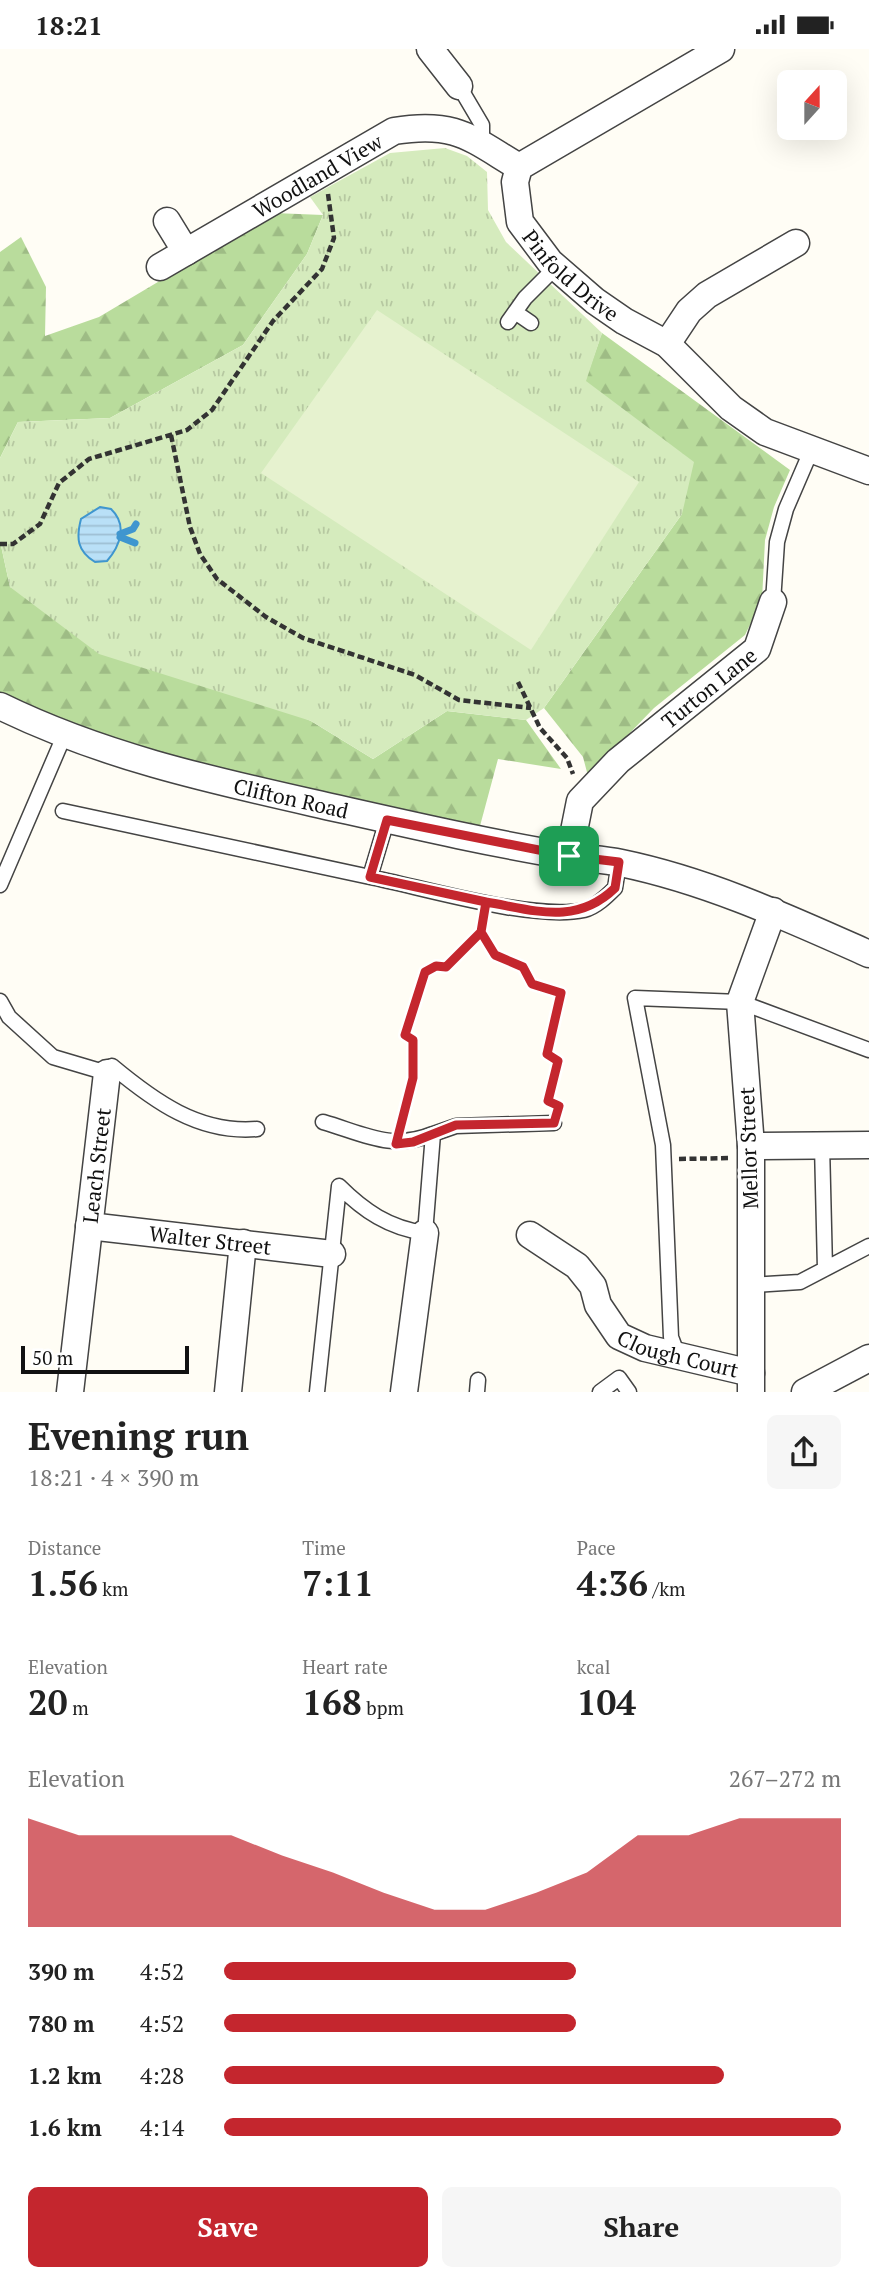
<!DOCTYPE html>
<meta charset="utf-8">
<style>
:root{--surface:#fff;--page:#f6f6f6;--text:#222;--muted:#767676;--accent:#c4262e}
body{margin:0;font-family:"PT Serif",serif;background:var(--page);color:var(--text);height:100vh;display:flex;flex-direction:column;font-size:26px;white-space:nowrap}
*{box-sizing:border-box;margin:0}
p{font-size:23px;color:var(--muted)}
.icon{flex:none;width:38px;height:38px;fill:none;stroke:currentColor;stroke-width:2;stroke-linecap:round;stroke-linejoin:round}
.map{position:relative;height:1343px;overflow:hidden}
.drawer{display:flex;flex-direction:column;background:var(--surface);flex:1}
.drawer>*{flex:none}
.needle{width:46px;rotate:21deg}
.buttons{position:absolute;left:777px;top:21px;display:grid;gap:14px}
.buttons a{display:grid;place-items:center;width:70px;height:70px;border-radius:10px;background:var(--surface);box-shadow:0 7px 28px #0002;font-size:35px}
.scale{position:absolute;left:21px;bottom:18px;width:168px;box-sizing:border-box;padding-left:7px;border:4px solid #111;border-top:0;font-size:19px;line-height:24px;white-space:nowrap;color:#111;-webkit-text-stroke:5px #fff;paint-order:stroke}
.pin{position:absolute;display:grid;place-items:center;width:60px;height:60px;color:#fff;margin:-30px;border-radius:14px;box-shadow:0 4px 10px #0006}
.round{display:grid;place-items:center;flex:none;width:74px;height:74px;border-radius:10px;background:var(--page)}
.headline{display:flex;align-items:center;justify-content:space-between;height:119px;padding:0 28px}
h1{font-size:38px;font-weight:700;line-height:52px}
.metrics{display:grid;grid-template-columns:repeat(3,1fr);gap:10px;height:119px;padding:7px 28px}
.metrics div{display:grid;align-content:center}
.metrics b{font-size:35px;font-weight:700}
.metrics small{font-size:19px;font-weight:400}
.metrics p{font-size:19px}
.chart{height:196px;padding:14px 28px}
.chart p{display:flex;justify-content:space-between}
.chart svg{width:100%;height:126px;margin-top:7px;fill:var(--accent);opacity:.7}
.primary-button{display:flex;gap:14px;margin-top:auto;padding:14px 28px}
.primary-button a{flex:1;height:80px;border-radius:10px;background:var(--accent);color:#fff;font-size:28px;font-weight:700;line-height:80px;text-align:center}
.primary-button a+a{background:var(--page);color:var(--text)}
ul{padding:0 28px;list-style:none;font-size:23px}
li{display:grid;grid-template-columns:112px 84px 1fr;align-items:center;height:52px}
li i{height:18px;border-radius:9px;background:var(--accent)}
.status{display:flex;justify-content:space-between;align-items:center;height:49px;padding:0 35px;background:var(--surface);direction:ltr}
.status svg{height:19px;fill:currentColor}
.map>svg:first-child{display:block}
</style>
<div class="status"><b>18:21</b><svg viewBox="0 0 49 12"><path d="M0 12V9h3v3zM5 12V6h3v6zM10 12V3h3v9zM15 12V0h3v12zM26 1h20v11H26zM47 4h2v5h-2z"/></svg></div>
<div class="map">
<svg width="869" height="1343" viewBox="0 0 869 1343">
<defs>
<pattern id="forest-firs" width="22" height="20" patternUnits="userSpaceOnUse" patternTransform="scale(1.75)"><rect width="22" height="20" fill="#b9dc9c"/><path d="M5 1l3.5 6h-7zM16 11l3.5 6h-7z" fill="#9ebc85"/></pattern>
<pattern id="park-tufts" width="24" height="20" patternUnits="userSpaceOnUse" patternTransform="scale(1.75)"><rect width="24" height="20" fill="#d5ebbd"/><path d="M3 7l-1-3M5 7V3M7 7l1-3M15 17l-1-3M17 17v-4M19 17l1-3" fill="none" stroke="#b6c8a1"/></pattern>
<pattern id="water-rules" width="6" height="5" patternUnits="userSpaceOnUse" patternTransform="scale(1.75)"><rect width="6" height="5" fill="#b9e0f7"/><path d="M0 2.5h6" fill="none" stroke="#9ebfd3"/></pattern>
</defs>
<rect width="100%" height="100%" fill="#fffdf5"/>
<path fill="url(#forest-firs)" d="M274,164L323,166L307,205L243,296L110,369L18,373L0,409V203L21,188L46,238L45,287L99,268Z
M602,284L790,421L774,458L765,491L762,551L745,586L654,659L588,727L583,708L544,659L682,465L585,332Z
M0,492L10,538L311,672L373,710L447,662L526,671L561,720L498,710L480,777L192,713L70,676L0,643Z"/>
<path fill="url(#park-tufts)" d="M445,99L467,107L487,123L488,161L506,193L602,284L586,332L694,413L682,465L544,659L526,671L447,662L373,710L311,672L99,605L10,538L0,492V409L18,373L110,369L243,296L307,205L323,166L310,148L390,104Z"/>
<path fill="#e6f2cf" d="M377,261L639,433L531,601L261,424Z"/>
<path fill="url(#water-rules)" stroke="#3f96cf" stroke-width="2" d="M100,458L111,460C128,476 120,497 107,512L95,513C77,502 76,489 81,470Z"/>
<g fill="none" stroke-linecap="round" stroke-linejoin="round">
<path stroke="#3f96cf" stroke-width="7" d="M120,485L133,480L136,475
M120,488L135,494"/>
<defs>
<path id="service" d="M459,37L482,76V92
M515,263L531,274
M508,273L525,249L556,218
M773,553L777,493L786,460L811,402
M63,762L370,828
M387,771L370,828C425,839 533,872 584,861C596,858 607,847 615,839L619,813
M0,836L64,687
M0,952L9,968L53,1008L107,1024
M112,1017C154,1052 199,1085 257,1080
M323,1073C364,1085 391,1102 433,1085
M822,1096L825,1220
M752,1236L800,1233L869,1197
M677,1304L671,1288L663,1096L635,949L740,953L869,1001
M317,1343L339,1137C364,1162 389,1179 425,1184L433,1085L456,1077L554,1074
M477,1343L478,1331
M600,1343L619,1329L629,1343"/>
<g id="minor">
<path d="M430,0L459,37"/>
<path id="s1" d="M721,0L519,118L515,133L520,173L550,213L595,252L624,272L667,295L731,359L765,383L869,422"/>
<path d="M167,172L186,203"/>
<path id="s2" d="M160,218L394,82C456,72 470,89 519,118"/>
<path d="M667,295L689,262L707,246L796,194"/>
<path id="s3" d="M0,657C100,706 206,730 313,754C398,773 483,793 568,807C585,810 603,810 621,814C708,832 788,869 869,905"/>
<path id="s4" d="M569,807L580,752L618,712L757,600L773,553"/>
<path d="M751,1097L869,1096"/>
<path id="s5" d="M89,1177L332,1205"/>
<path id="s6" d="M530,1186L577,1217L593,1237L598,1256L619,1287L645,1299L751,1324"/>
<path id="s7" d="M70,1343L107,1024"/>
<path d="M228,1343L243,1194"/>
<path d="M404,1343L425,1184"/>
<path d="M751,1343V1097L740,953L773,862"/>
<path d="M805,1343L869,1309"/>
</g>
</defs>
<use href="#service" stroke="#444" stroke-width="17"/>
<use href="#minor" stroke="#444" stroke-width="29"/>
<path stroke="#333" stroke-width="4.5" stroke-dasharray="7 3.5" stroke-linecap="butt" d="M171,386L190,478L200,505L217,530L266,568L303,589L415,626L459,651L531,659
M0,495H13L40,475L59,434L89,410L187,381L212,361L273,272L322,220L334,189L328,145
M518,633L540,679L567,709L573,725
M481,883L495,906L523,918L532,935L561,944L547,1005L558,1012L548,1052L554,1055
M400,1075L413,1029V991L405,986L425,923L436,917L446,918L481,883L483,871
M679,1110L730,1109"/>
<use href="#service" stroke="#fff" stroke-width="14"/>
<use href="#minor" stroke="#fff" stroke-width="26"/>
</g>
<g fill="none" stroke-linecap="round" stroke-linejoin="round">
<defs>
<path id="route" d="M569,807L619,813L615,839C576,877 534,861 486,853L481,883L446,918L436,917L425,923L405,986L413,991V1029L396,1095L413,1093L456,1076L554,1074L559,1057L548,1052L558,1012L547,1005L561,944L532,935L523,918L495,906L481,883L486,853L370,828L387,771L569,807"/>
</defs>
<use href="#route" stroke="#fff" stroke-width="14"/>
<use href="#route" stroke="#c4262e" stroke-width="9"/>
</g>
<g text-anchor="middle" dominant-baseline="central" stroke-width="7" stroke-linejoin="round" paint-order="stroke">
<g font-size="21" fill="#111" stroke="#fff">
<text stroke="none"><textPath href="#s2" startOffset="182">Woodland View</textPath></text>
<text stroke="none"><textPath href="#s1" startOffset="364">Pinfold Drive</textPath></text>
<text stroke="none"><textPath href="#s4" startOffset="228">Turton Lane</textPath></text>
<text stroke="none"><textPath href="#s3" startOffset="306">Clifton Road</textPath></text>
<text transform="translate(748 1099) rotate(-92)">Mellor Street</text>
<text stroke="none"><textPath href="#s7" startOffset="228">Leach Street</textPath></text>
<text stroke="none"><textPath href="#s5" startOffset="122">Walter Street</textPath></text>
<text stroke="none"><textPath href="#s6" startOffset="201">Clough Court</textPath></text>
</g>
</g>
</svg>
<div class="buttons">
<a><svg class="needle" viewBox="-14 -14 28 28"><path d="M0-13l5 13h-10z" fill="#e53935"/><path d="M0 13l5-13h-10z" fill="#767676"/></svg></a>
</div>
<div class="scale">50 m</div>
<div class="pin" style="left:569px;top:807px;background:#1e9e55"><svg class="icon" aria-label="arrive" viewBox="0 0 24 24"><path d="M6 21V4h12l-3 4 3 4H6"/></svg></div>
</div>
<section class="drawer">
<div class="headline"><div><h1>Evening run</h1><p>18:21 · 4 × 390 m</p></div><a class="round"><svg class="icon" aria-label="share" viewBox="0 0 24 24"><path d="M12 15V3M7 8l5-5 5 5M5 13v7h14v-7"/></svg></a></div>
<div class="metrics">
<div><p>Distance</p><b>1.56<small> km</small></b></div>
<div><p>Time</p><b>7:11</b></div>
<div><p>Pace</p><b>4:36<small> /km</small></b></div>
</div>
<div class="metrics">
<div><p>Elevation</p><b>20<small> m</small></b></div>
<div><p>Heart rate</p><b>168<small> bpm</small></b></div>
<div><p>kcal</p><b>104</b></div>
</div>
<div class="chart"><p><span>Elevation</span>267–272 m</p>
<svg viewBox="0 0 160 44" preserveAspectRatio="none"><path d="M0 44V6L10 12L20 12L30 12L40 12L50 19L60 25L70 32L80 38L90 38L100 32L110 25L120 12L130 12L140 6L150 6L160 6V44z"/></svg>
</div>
<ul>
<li><b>390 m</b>4:52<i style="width:57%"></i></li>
<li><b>780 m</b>4:52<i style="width:57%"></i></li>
<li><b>1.2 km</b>4:28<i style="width:81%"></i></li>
<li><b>1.6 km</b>4:14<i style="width:100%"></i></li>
</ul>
<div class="primary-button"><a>Save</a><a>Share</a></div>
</section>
